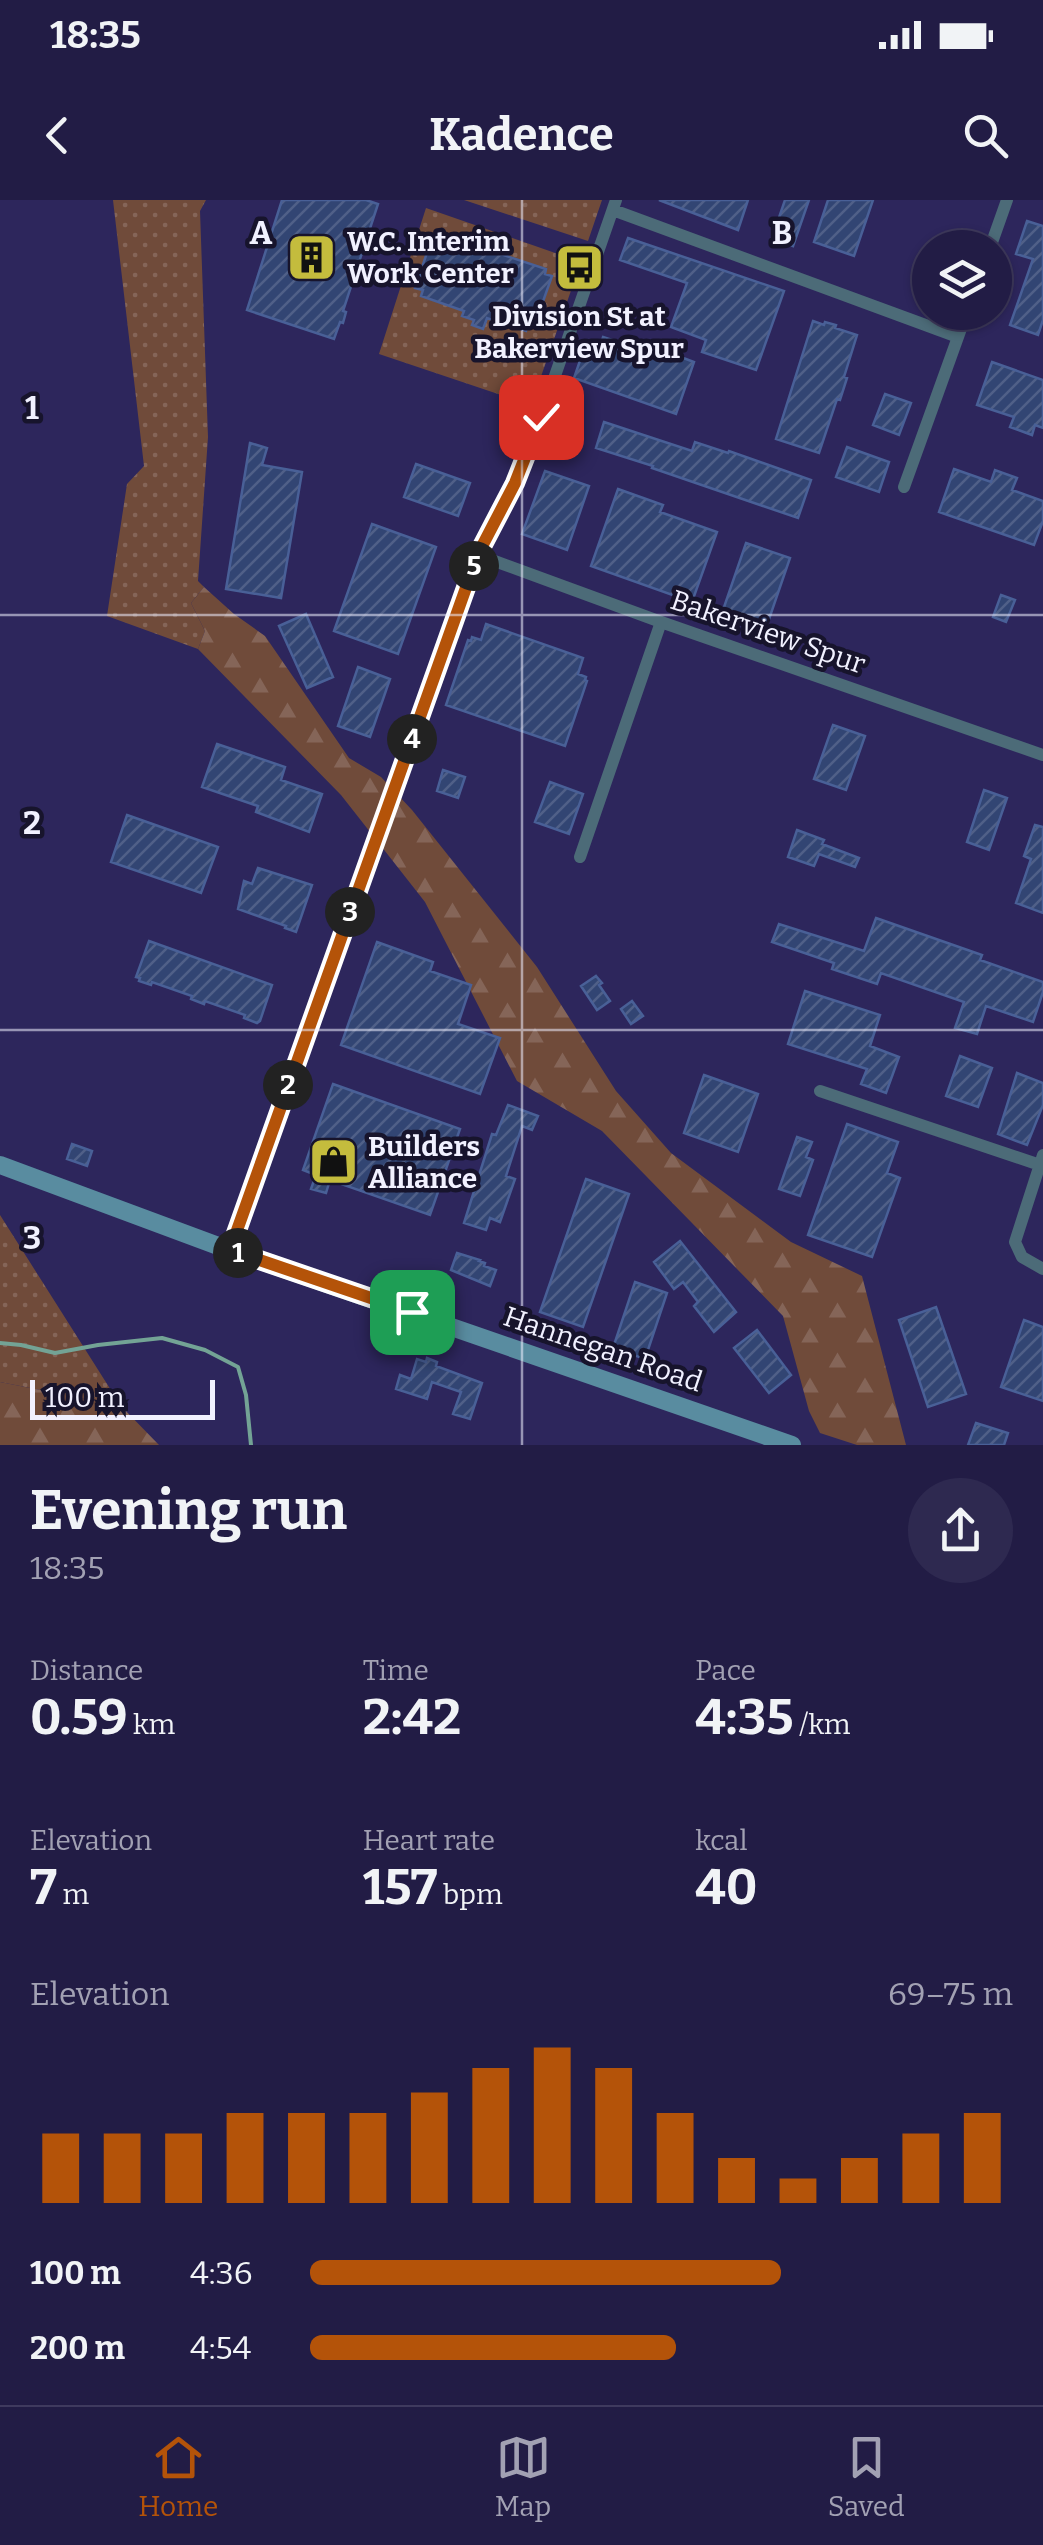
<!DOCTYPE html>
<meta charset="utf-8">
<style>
:root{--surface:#221c45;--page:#2e2950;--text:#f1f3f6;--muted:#a2a1b3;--line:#3f3a5e;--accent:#b45309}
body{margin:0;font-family:Bitter,serif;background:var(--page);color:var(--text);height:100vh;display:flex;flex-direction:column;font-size:38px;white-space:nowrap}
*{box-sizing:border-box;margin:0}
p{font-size:32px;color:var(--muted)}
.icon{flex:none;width:55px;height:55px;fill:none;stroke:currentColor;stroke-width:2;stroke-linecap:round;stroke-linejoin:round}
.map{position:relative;height:1245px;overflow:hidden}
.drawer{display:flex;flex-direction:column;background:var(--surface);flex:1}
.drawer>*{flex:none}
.buttons{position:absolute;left:912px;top:30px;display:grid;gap:20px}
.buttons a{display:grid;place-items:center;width:100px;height:100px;border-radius:50%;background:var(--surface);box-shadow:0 2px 8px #0004,0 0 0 2px var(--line);font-size:50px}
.scale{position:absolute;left:30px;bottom:25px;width:185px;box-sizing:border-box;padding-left:10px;border:5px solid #f1f1ff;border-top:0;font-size:28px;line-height:35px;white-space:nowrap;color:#f1f1ff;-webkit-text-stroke:8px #17142c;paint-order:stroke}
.pin{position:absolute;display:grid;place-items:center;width:85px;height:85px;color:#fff;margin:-42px;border-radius:20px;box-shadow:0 5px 15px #0006}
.km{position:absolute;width:50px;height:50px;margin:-25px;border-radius:50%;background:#222;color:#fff;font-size:28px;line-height:50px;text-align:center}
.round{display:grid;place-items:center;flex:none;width:105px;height:105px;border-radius:52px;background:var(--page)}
.headline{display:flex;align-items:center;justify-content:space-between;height:170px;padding:0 30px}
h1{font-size:55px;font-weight:700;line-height:75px}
.metrics{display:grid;grid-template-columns:repeat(3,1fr);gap:15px;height:170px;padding:10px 30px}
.metrics div{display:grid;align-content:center}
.metrics b{font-size:50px;font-weight:700}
.metrics small{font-size:28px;font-weight:400}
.metrics p{font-size:28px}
.chart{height:280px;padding:20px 30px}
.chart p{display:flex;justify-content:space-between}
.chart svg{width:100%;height:180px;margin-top:10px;stroke:var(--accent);stroke-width:6}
ul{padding:0 30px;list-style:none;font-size:32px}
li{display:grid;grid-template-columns:160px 120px 1fr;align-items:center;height:75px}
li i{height:25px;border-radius:12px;background:var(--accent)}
.status{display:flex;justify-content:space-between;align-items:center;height:70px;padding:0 50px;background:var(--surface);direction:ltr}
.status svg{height:28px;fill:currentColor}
header{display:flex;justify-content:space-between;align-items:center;height:130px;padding:0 30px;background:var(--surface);font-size:45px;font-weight:700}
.menu{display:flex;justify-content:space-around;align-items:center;height:140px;border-top:2px solid var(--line);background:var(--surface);font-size:28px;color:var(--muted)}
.menu a{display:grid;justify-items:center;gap:5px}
.menu .selected{color:var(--accent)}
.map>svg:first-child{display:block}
</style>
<div class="status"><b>18:35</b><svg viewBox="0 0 49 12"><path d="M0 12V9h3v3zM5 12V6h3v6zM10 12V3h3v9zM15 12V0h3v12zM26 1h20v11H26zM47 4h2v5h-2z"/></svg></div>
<header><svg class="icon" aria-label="back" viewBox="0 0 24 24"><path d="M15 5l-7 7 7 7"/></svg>Kadence<svg class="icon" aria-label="search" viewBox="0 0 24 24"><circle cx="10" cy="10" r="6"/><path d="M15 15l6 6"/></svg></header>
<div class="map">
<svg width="1043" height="1245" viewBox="0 0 1043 1245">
<defs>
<pattern id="grass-dots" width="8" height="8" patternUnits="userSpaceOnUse" patternTransform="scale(2.5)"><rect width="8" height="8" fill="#704b3a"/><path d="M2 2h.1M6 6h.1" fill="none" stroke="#856558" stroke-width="1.8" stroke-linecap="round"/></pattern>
<pattern id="forest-firs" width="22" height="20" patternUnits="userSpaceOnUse" patternTransform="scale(2.5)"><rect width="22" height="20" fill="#704b3a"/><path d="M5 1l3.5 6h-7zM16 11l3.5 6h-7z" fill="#856558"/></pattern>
<pattern id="building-hatch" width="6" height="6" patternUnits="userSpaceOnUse" patternTransform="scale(2.5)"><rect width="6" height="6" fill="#324573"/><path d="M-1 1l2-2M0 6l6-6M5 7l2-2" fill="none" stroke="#506088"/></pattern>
</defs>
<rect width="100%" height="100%" fill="#2d265c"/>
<path fill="url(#grass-dots)" d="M113,0H206L200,11L208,237L198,381L204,387L191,403L205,431L198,449L107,416L127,284L144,266Z
M464,0H602L588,41Z
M426,8L581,62L531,205L379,154Z
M0,1015L121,1206L0,1182Z"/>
<path fill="url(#forest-firs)" d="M204,387L234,414L265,436L349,558L381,577L412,610L537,767L616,891L671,953L791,1042L862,1076L906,1245H857L820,1233L809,1211L783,1116L602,931L517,881L425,702L341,595L198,449L205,431L191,403Z
M0,1182L121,1206L159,1245H0Z"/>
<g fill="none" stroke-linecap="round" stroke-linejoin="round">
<path stroke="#73a395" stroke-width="4" d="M0,1143L21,1145L55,1153L98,1145L162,1138L205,1150L238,1167L246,1195L251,1245"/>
</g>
<path fill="url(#building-hatch)" stroke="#496097" stroke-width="2.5" d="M282,0H366L378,4L343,111L346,112L343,123L340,122L334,139L247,110Z
M659,0H748L738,30Z
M785,0H809L793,46L772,38Z
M828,0H873L854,56L814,42Z
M1027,21L1043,26V120L1038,135L1010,125L1033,59L1016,54Z
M440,34L546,69L545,74L552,76L534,127L528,125L526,131L487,118L483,129L472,125L474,120L462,116L464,111L421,96L423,90L415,88L432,38L438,40Z
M628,38L784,91L756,170L702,152L706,140L671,127L687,83L620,60Z
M813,121L824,125L825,122L836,125L835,128L857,135L844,177L847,178L840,200L837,199L819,253L776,239Z
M603,137L660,156L662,150L694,162L676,214L574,178L585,146L599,151Z
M992,162L1043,180V228L1035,225L1032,235L1010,227L1014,217L977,205Z
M885,194L911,203L899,235L873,225Z
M604,222L692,251L695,242L728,253L729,251L811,280L798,318L652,268L653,266L596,248Z
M250,243L267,248L262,265L302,272L281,398L226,389Z
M847,247L889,262L879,292L836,277Z
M416,264L470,283L458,316L404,297Z
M954,269L991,282L995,270L1017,278L1012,290L1043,301V321L1034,345L939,312Z
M545,271L589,286L567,350L522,334Z
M618,289L663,305L660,312L717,332L692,402L591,366Z
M372,324L436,347L398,454L334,431Z
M746,343L790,358L766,428L722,413Z
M1001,395L1015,400L1006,422L993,417Z
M306,414L333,477L307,488L279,426Z
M486,424L583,458L578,474L586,477L585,480L587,481L565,546L446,505L468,440L471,441L472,437L481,440Z
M358,467L390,479L370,537L338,526Z
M833,525L865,536L846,590L814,579Z
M217,544L285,567L281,580L322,594L309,632L256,612L258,606L202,587Z
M443,570L465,577L458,598L437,591Z
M550,582L583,594L569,634L535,622Z
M984,590L1007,598L989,650L967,642Z
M127,615L218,647L201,693L111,662Z
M1035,625L1043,627V713L1016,703L1031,659L1024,656Z
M797,630L824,640L822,644L859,658L855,667L819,654L814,666L788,657Z
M258,668L312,685L296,732L285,728L286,726L238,709L244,681L252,684Z
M876,718L982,755L980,760L1043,782V792L1033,822L986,806L977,834L955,828L964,802L881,773L877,784L832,769L834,763L772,742L779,724L864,751Z
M149,741L272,785L260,821L257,823L244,818L245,815L205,801L204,804L191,799L192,796L152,782L151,785L139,781L140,778L136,777Z
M377,742L433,762L430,771L471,785L458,824L500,838L480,894L341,845Z
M596,776L602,783L599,785L610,801L597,810L581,786Z
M805,791L880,815L870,846L899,857L886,893L861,884L867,869L788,844Z
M632,801L643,816L631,824L621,809Z
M960,856L992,868L978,907L946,896Z
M1017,873L1043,883V905L1027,945L998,934Z
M704,875L758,894L738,952L684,933Z
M333,884L460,929L430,1015L330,980L326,993L311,989L316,975L303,970Z
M508,905L538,916L532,930L522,926L506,976L515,979L500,1022L490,1018L486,1030L464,1023L492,934L496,935Z
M847,924L898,942L887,973L900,978L872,1057L808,1035Z
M797,937L812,942L806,957L813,960L800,996L779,989Z
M72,944L92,951L87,966L67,959Z
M586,979L629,994L583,1127L540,1112Z
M680,1041L736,1112L714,1132L694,1106L698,1102L683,1082L674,1089L654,1062Z
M457,1053L480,1060L479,1061L485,1063L484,1066L496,1070L490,1086L451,1070Z
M635,1082L667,1093L645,1159L613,1148Z
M936,1107L966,1194L928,1207L899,1120Z
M1024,1120L1043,1127V1201L1001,1187Z
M757,1130L791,1175L769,1193L734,1148Z
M427,1158L437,1162L436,1166L482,1183L470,1219L453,1214L461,1192L432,1182L427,1199L396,1189L400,1175L411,1179L417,1159L426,1162Z
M976,1223L1008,1233L1004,1245H968Z"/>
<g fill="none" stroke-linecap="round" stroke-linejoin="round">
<path stroke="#4c6b78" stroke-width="12" d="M613,10L958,137
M990,48L1007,0
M904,287L967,112
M478,355L661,422L1043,555
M580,657L661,422
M820,891L1040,965
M1043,955L1015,1042L1022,1057L1043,1069
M229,1050L478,355L515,283L532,242L616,0"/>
<path stroke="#598ca0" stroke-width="18" d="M0,965L229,1050L792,1245"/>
</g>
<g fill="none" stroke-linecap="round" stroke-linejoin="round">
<defs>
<path id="route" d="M412,1112L230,1050L478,354L515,283L541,217"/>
</defs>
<use href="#route" stroke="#fff" stroke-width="20"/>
<use href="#route" stroke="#b45309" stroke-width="12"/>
</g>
<path fill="none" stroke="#f1f1ff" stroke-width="2.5" stroke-opacity="0.55" d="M522,0V1245M0,415H1043M0,830H1043"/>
<defs>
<symbol id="building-square" viewBox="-11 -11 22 22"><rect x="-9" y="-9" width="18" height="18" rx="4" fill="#c4bc3d" stroke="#17142c"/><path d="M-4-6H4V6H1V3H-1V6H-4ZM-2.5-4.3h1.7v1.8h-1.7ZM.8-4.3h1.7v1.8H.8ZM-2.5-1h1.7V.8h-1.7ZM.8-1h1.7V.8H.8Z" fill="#111"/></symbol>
<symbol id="bus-square" viewBox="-11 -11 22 22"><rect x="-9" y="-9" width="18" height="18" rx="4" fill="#c4bc3d" stroke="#17142c"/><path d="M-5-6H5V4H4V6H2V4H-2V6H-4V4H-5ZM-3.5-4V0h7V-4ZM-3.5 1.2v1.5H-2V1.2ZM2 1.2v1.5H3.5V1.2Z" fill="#111"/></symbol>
<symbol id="shop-square" viewBox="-11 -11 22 22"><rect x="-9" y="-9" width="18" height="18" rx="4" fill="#c4bc3d" stroke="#17142c"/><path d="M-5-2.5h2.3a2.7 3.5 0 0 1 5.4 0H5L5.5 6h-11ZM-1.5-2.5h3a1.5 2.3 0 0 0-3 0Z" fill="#111"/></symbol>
</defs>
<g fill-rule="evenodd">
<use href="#building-square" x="284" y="30" width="55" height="55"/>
<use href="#bus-square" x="552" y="40" width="55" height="55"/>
<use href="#shop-square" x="306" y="934" width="55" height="55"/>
</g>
<g text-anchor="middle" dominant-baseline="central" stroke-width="9" stroke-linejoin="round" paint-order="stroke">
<g font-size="28" font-weight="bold" fill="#f1f1ff" stroke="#17142c" text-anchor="start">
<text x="347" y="41">W.C. Interim<tspan x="347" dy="32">Work Center</tspan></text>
<text x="579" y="116" text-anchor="middle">Division St at<tspan x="579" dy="32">Bakerview Spur</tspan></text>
<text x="368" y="946">Builders<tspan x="368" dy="32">Alliance</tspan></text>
</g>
<g font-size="28" fill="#f1f1ff" stroke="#17142c">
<text transform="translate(768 432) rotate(19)">Bakerview Spur</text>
<text transform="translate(603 1149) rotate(19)">Hannegan Road</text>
</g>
</g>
<g font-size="32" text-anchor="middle" font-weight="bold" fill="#f1f1ff" stroke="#17142c" stroke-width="9" stroke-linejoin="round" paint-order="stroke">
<text x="261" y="44">A</text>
<text x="782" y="44">B</text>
<text x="32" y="219">1</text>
<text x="32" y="634">2</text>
<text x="32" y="1049">3</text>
</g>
</svg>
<div class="buttons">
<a><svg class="icon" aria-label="layers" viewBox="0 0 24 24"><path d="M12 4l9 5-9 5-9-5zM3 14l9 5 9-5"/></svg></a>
</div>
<div class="scale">100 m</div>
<div class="pin" style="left:412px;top:1112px;background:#1e9e55"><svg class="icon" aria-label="arrive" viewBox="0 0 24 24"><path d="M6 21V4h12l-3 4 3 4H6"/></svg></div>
<div class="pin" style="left:541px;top:217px;background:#d93025"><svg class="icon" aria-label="check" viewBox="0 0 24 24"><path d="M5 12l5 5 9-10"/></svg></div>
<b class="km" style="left:238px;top:1053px">1</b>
<b class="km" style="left:288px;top:885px">2</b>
<b class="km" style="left:350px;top:712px">3</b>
<b class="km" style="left:412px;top:539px">4</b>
<b class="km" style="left:474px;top:366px">5</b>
</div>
<section class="drawer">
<div class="headline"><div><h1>Evening run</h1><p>18:35</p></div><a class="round"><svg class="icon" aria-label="share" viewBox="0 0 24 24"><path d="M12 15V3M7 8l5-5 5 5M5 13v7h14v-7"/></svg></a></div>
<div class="metrics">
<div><p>Distance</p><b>0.59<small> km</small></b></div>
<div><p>Time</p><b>2:42</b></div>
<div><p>Pace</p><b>4:35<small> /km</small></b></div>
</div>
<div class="metrics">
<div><p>Elevation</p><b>7<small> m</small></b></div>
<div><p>Heart rate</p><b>157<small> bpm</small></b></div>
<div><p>kcal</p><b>40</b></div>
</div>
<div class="chart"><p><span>Elevation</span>69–75 m</p>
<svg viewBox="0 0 160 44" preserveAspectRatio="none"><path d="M5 44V27M15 44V27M25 44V27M35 44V22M45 44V22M55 44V22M65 44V17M75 44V11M85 44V6M95 44V11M105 44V22M115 44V33M125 44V38M135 44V33M145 44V27M155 44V22"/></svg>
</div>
<ul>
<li><b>100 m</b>4:36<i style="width:67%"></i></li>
<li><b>200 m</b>4:54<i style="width:52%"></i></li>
</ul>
</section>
<nav class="menu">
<a class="selected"><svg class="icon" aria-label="home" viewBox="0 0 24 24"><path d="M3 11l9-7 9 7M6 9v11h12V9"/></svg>Home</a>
<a><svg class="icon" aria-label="map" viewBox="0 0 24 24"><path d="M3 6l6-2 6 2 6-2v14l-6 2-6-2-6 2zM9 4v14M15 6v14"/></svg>Map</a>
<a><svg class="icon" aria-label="saved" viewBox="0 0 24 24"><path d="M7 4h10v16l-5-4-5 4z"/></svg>Saved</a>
</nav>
